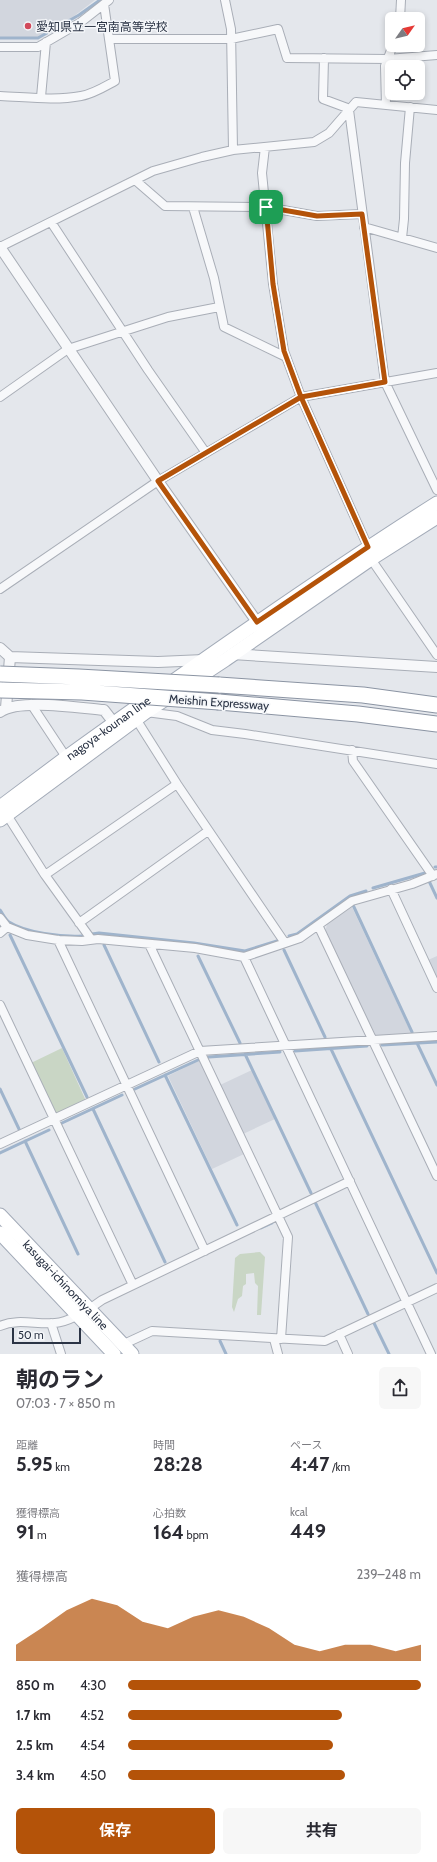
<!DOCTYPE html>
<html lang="ja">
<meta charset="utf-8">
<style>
:root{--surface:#fff;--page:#f7f7f7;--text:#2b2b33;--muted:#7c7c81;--accent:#b45309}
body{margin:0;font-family:Cabin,"Noto Sans JP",sans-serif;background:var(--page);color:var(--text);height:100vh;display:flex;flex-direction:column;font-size:15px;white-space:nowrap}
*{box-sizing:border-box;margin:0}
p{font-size:13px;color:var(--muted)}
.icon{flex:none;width:22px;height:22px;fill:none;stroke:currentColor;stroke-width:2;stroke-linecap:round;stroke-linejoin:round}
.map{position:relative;height:1354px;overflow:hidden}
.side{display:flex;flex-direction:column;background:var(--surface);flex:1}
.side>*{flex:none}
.needle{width:26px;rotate:56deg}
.buttons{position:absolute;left:385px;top:12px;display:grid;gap:8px}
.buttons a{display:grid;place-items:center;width:40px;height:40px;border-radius:6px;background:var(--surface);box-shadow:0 2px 6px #0003;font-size:20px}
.scale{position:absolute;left:12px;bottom:10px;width:69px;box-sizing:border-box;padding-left:4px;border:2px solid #2b3445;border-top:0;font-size:11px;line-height:14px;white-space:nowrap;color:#2b3445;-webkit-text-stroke:3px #f4f6f9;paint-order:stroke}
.pin{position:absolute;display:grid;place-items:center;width:34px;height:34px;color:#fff;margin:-17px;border-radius:8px;box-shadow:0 2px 6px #0006}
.round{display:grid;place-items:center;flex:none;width:42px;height:42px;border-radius:6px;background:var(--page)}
.summary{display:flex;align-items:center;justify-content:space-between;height:68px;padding:0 16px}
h1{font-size:22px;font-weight:700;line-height:30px}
.figures{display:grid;grid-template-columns:repeat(3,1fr);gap:6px;height:68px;padding:4px 16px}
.figures div{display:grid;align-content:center}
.figures b{font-size:20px;font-weight:700}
.figures small{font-size:11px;font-weight:400}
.figures p{font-size:11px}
.chart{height:112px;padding:8px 16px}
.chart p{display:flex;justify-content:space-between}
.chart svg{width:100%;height:72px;margin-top:4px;fill:var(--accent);opacity:.7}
.button{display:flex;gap:8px;margin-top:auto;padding:8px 16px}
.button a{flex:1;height:46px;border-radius:6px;background:var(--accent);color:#fff;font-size:16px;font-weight:700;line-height:46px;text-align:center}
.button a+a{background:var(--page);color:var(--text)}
ul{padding:0 16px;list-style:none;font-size:13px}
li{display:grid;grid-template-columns:64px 48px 1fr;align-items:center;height:30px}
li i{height:10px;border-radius:5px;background:var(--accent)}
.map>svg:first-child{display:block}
</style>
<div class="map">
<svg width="437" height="1354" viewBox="0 0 437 1354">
<rect width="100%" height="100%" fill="#e4e7ec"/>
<path fill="#d2d6de" d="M0,0H95L74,16L39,37H0Z
M352,907L411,1033L376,1036L325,933L327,924Z
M437,956V980L428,960Z
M200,1060L244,1154L212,1169L168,1076Z
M252,1070L275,1119L243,1134L220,1085Z"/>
<path fill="#c9d6c5" d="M62,1048L86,1101L59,1114L54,1111L31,1063Z
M260,1252L265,1257L261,1315H257L258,1286L255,1283L254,1273L246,1274V1284L243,1286L242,1296L238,1299L234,1312L232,1307L235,1258L240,1254Z"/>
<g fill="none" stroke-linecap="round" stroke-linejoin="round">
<path stroke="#9fb4cc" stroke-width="3" d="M0,38H38L79,15L100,0
M435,867H437
M429,881L437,898
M373,888L425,873
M353,905L412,1032
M0,910C3,914 5,919 9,922C26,933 62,937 82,936
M92,934L99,933L194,943L245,951L277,941
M10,935L87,1097
M289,936L297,934L350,896L366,891
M104,945L159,1062
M284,950L325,1037
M198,956L240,1043
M417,1043L437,1085
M382,1045L437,1042
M331,1049L437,1273
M295,1051L367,1046
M245,1054L311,1193
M209,1057L280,1052
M165,1075L237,1225
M0,1089L19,1129
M135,1089L198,1060
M93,1109L165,1262
M62,1123L122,1095
M25,1141L78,1254
M0,1153L49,1130
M315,1202L368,1314
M261,1228L272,1223
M373,1321L389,1354
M220,1341L226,1354"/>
<defs>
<path id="minor" d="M225,0L231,29L233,150
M400,19L401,0
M109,39H231L278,29L287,58L388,59L437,55
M0,47H38L81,22L109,0
M324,58L323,99L350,109
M0,96C26,97 55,101 81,96C93,94 104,87 115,81L104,4
M41,97L46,42
M386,105L385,66L393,45
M349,110L385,382L437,490
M265,147L262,173L273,284L284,351L301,397L368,547
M135,180L165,206L266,207L317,216L362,214
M193,207L214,278L224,327L286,357
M51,222L148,370L206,453
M364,227L437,248
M402,238L404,219L405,163L410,107
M0,247L153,171L202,157L233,150L314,142L329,133L356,102L437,110
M0,397L68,349L168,317L219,307
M371,559L437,655
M0,589L158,481L301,397L437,373
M31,704L66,757
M146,712L177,716L212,730L245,734L437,764
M136,719L177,784L285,943
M352,750L353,761L433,876
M7,815L45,875L91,939
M45,875L177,784
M391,889L437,988
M0,918L7,927L27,935L58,940L82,941L98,939L195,948L244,957L300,938L352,901L412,884L437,874
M79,923L208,831
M318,925L437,1176
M0,933L7,927
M58,940L205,1251
M149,944L288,1237L281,1339
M244,957L431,1354
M0,1005L133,1285
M0,1144L200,1051L437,1036
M51,1323L61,1354
M0,1326C18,1318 37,1325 55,1323C70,1322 91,1308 102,1300L350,1181
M339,1334L348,1354
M274,1339L278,1354
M124,1344L152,1331L325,1341L437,1288"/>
<path id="tertiary" d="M0,247L158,481L257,622
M0,648L10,657L158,662L204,660
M232,654L437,667
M6,708L10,657
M0,712C19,698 79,708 104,710L114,723"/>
<g id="primary">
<path id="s1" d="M0,807C23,790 45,773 68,756C189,669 311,583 437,503"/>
<path d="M0,820L146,712L225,660L371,559L437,517"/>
<path id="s2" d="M0,1215L132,1354"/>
<path d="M0,1233L114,1354"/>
</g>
<path id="motorway" d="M219,685L363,695L437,705
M219,702L358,714L437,724"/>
</defs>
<use href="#minor" stroke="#a9aeb7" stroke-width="10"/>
<use href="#tertiary" stroke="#a9aeb7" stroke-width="12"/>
<use href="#primary" stroke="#a3abb8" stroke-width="15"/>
<use href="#motorway" stroke="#8b94a3" stroke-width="17"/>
<use href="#minor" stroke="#f7f8fa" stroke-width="8"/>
<use href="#tertiary" stroke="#f7f8fa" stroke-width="10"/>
<use href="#primary" stroke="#fff" stroke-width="13"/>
<use href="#motorway" stroke="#fff" stroke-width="15"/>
<defs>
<path id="motorway-bridge" d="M0,674L79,677L219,685
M0,690L82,692L219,702"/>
</defs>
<use href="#motorway-bridge" stroke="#8b94a3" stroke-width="17" stroke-linecap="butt"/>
<use href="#motorway-bridge" stroke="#fff" stroke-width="15"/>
</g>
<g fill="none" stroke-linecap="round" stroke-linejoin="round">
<defs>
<path id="route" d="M266,207L273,284L284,351L301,397L368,547L257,622L158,481L301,397L385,382L362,214L317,216L266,207"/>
</defs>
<use href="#route" stroke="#fff" stroke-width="8"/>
<use href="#route" stroke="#b45309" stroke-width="5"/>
</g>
<circle fill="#d1495b" stroke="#f4f6f9" stroke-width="1.5" cx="28" cy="26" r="4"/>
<g text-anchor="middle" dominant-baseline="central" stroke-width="3" stroke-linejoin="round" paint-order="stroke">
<g font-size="12" fill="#2b3445" stroke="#f4f6f9" text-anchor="start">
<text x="36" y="26">愛知県立一宮南高等学校</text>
</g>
<g font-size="12" fill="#2b3445" stroke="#f4f6f9">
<text transform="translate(219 702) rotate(4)">Meishin Expressway</text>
<text stroke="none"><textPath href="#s1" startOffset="134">nagoya-kounan line</textPath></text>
<text stroke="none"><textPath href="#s2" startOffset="96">kasugai-ichinomiya line</textPath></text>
</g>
</g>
</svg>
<div class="buttons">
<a><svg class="needle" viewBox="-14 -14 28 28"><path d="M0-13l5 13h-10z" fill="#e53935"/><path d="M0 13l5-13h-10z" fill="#7c7c81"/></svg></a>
<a><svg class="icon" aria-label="locate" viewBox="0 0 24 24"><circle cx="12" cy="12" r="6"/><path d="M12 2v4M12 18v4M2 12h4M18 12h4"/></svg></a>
</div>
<div class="scale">50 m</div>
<div class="pin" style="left:266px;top:207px;background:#1e9e55"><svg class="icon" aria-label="arrive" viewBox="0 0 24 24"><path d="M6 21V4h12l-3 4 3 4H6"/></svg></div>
</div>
<section class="side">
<div class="summary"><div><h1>朝のラン</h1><p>07:03 · 7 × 850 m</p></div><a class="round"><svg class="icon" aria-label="share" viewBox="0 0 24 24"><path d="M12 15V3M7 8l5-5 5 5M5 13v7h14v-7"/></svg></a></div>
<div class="figures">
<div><p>距離</p><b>5.95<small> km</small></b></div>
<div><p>時間</p><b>28:28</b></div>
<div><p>ペース</p><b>4:47<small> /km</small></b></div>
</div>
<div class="figures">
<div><p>獲得標高</p><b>91<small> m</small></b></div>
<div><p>心拍数</p><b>164<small> bpm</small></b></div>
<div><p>kcal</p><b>449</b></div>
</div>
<div class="chart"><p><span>獲得標高</span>239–248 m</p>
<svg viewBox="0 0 160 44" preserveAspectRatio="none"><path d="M0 44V34L10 24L20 13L30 6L40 10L50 20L60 24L70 17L80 13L90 17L100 24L110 34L120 38L130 34L140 34L150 38L160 34V44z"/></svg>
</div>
<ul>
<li><b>850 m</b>4:30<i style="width:100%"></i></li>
<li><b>1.7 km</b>4:52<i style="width:73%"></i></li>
<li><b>2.5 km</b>4:54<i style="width:70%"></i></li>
<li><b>3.4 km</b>4:50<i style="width:74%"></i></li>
</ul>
<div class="button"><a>保存</a><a>共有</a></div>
</section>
